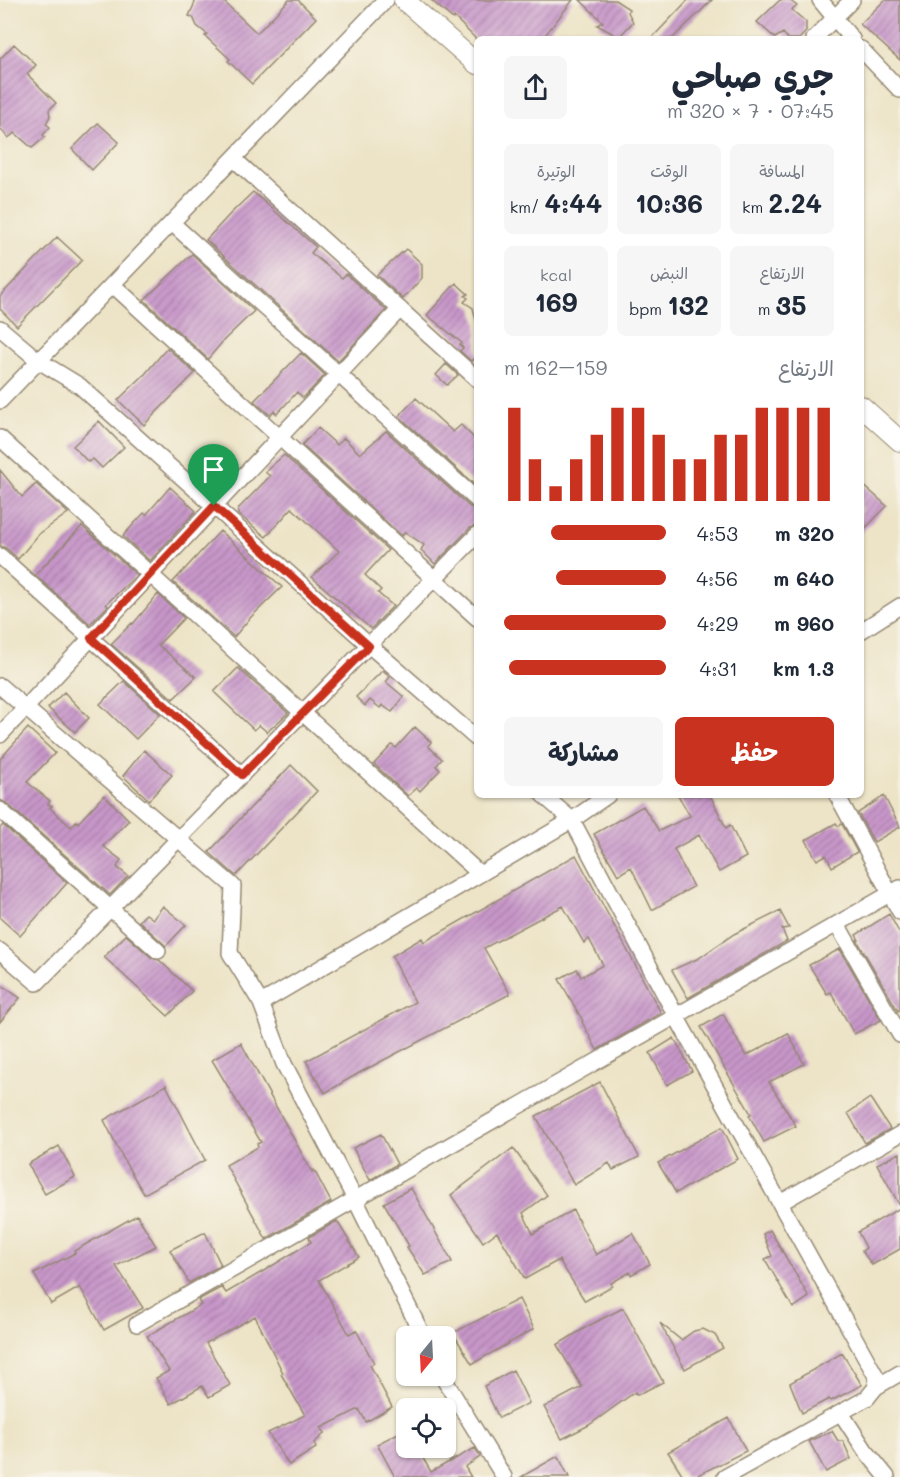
<!DOCTYPE html>
<html lang="ar">
<meta charset="utf-8">
<style>
:root{--surface:#fff;--page:#f6f6f7;--text:#1f2937;--muted:#747a83;--accent:#c8321e}
body{margin:0;font-family:Mali,"Playpen Sans Arabic",sans-serif;background:var(--page);color:var(--text);direction:rtl;height:100vh;display:flex;flex-direction:column;font-size:22px;white-space:nowrap}
*{box-sizing:border-box;margin:0}
p{font-size:20px;color:var(--muted)}
.icon{flex:none;width:33px;height:33px;fill:none;stroke:currentColor;stroke-width:2;stroke-linecap:round;stroke-linejoin:round}
.map{position:relative;flex:1;overflow:hidden;direction:ltr}
.details{position:absolute;left:474px;top:36px;width:390px;height:762px;display:flex;flex-direction:column;background:var(--surface);border-radius:9px;box-shadow:0 2px 4px #0004;direction:rtl}
.details>*{flex:none}
.needle{width:39px;rotate:198deg}
.buttons{position:absolute;left:396px;top:1326px;display:grid;gap:12px}
.buttons a{display:grid;place-items:center;width:60px;height:60px;border-radius:9px;background:var(--surface);box-shadow:0 2px 4px #0004;font-size:30px}
.pin{position:absolute;display:grid;place-items:center;width:51px;height:51px;color:#fff;margin:-62px -26px;border-radius:50% 50% 50% 0;rotate:-45deg;box-shadow:0 0 6px #0007}
.pin .icon{rotate:45deg}
.round{display:grid;place-items:center;flex:none;width:63px;height:63px;border-radius:9px;background:var(--page)}
.head{display:flex;align-items:center;justify-content:space-between;height:102px;padding:0 30px}
h1{font-size:33px;font-weight:700;line-height:45px}
.metrics{display:grid;grid-template-columns:repeat(3,1fr);gap:9px;height:102px;padding:6px 30px}
.metrics div{display:grid;align-content:center;border-radius:9px;background:var(--page);text-align:center}
.metrics b{font-size:26px;font-weight:700}
.metrics small{font-size:16px;font-weight:400}
.metrics p{font-size:16px}
.chart{height:168px;padding:12px 30px}
.chart p{display:flex;justify-content:space-between}
.chart svg{width:100%;height:108px;margin-top:6px;stroke:var(--accent);stroke-width:6}
.primary-button{display:flex;gap:12px;margin-top:auto;padding:12px 30px}
.primary-button a{flex:1;height:69px;border-radius:9px;background:var(--accent);color:#fff;font-size:24px;font-weight:700;line-height:69px;text-align:center}
.primary-button a+a{background:var(--page);color:var(--text)}
ul{padding:0 30px;list-style:none;font-size:20px}
li{display:grid;grid-template-columns:96px 72px 1fr;align-items:center;height:45px}
li i{height:15px;border-radius:8px;background:var(--accent)}
.map>svg:first-child{display:block}
</style>
<div class="map">
<svg width="900" height="1477" viewBox="0 0 900 1477">
<defs>
<pattern id="building-hatch" width="6" height="6" patternUnits="userSpaceOnUse" patternTransform="scale(1.5)"><rect width="6" height="6" fill="#c897ca"/><path d="M-1 1l2-2M0 6l6-6M5 7l2-2" fill="none" stroke="#a47ba3"/></pattern>
</defs>
<rect width="100%" height="100%" fill="#f7f3e8"/>
<filter id="ink" filterUnits="userSpaceOnUse"><feTurbulence type="fractalNoise" baseFrequency=".0167" numOctaves="2"/><feDisplacementMap in="SourceGraphic" scale="12" xChannelSelector="R" yChannelSelector="G"/><feConvolveMatrix kernelMatrix="1 2 1 2 8 2 1 2 1" color-interpolation-filters="sRGB"/></filter>
<filter id="wash" filterUnits="userSpaceOnUse"><feTurbulence type="fractalNoise" baseFrequency=".008" numOctaves="4" result="noise"/><feDisplacementMap in="SourceGraphic" scale="24" xChannelSelector="R" yChannelSelector="G"/><feGaussianBlur stdDeviation="1.35" result="paint"/><feColorMatrix in="noise" values="0 0 0 0 0 0 0 0 0 0 0 0 0 0 0 0 0 1.4 0 .05"/><feComposite in="paint" operator="in"/></filter>
<g filter="url(#wash)">
<rect width="100%" height="100%" fill="#ede4c7"/>
<g id="blocks">
<path fill="url(#building-hatch)" d="M196,0H222L257,33L289,0H298L316,18L252,84L228,61L230,59L205,36L207,34L197,26L193,17L189,16Z
M431,0H573L542,39H476L454,17L453,19Z
M580,0H615L629,9L628,12L633,22L619,37L597,25L603,22Z
M688,0H712L672,39H651Z
M780,0H789L797,6L792,10L806,22V32L799,39H788L783,33L775,38L757,22Z
M885,0H900V60L860,24Z
M14,44L36,65L27,74L56,103L49,110L50,116L46,124L50,127L43,135L45,137L32,148L15,133L8,138L0,128V59Z
M98,123L119,142L92,170L72,149Z
M253,192L316,247L311,253L342,278L346,274L386,310L338,361L206,240L231,213Z
M57,237L82,260L17,326L0,309V296Z
M406,249L422,264V278L403,299L377,275Z
M192,254L254,311L224,340L208,359L144,300Z
M456,283L468,294L465,296L468,298L464,302L473,308L477,324V362L474,358L471,361L460,351L463,348L460,345L462,343L427,315Z
M167,348L195,373L144,425L118,400L145,374Z
M301,353L325,375L303,398L297,392L277,414L274,411L270,415L254,401Z
M446,364L458,375L447,385L436,375Z
M416,398L453,432L461,425L477,441V487L399,416Z
M99,421L124,447L102,468L93,459L88,462L73,446Z
M318,428L337,445L344,438L360,454L386,431L470,507L477,510V526L470,528L435,564L421,550L424,545L405,532L402,536L302,445Z
M284,455L388,550L365,575L381,590L378,593L393,606L371,629L312,577L339,551L292,508L266,537L238,514V509L270,476L265,472Z
M0,470L22,497L36,484L68,513L39,534L18,559L6,548L0,546Z
M861,483L887,506L861,533Z
M170,487L196,511L150,561L123,536L144,513L146,515Z
M82,526L137,575L106,604L108,606L90,624L35,575Z
M220,531L282,587L251,617L234,637L173,582Z
M158,594L184,618L158,645L196,677L173,699L111,644L132,623L133,624Z
M238,668L288,713L267,732L259,725L254,730L214,692Z
M383,670L390,677L386,682L404,697L392,712L382,705L380,708L370,700L365,706L356,697Z
M124,681L160,714L136,739L100,704Z
M64,692L89,718L75,732L48,708Z
M415,727L431,742L428,746L442,759L436,766L440,770L420,791L417,788L408,796L374,764L392,745L396,748Z
M28,728L55,753L27,782L50,801L48,804L52,806L50,808L71,827L76,821L78,823L104,795L129,820L103,846L121,860L117,867L128,876L110,895L6,803L0,800V759Z
M144,750L172,775L149,800L123,776Z
M291,765L317,791L236,876L209,852Z
M678,795H710L726,828L730,825L746,857L719,872L699,835L674,849L693,887L652,910L631,867L618,875L594,834L643,806L659,831L690,816Z
M884,796L900,827L874,842L858,813Z
M836,823L838,826L842,824L857,852L832,867L826,855L817,860L806,840Z
M3,825L67,883L20,936L0,918V828Z
M576,855L661,1013L597,1050L582,1022L583,1021L559,979L577,969L581,977L603,965L589,939L584,943L563,906L484,948L510,994L359,1073L325,1093L306,1061L415,1002L392,956L422,938L424,942Z
M163,906L186,925L166,946L139,921L146,914L153,919Z
M780,911L789,928L782,929L787,941L688,998L672,970L699,958L734,934Z
M889,914L900,934V1010L898,1011L857,940H859L856,935Z
M126,935L152,958L159,960L192,991L168,1016L104,957Z
M840,949L881,1020L854,1034L831,992L827,994L809,965Z
M0,984L20,998L0,1022Z
M723,1014L746,1056L788,1033L804,1064L769,1082L796,1126L764,1142L749,1115L751,1114L701,1027Z
M674,1038L692,1071L667,1085L650,1053Z
M241,1043L312,1172L314,1170L331,1202L266,1239L226,1165L258,1147L257,1144L261,1142L212,1060Z
M600,1082L639,1157L613,1170L609,1163L574,1185L536,1116Z
M166,1085L205,1160L144,1194L126,1164L104,1120Z
M870,1098L890,1129L865,1143L848,1113Z
M722,1127L738,1159L676,1193L658,1163Z
M381,1134L397,1164L370,1180L353,1148Z
M59,1146L75,1177L45,1194L28,1164Z
M513,1148L547,1195L523,1213L533,1234L573,1210L596,1255L633,1233L650,1264L631,1275L630,1272L611,1283L612,1286L585,1301L559,1260L525,1279L497,1232L483,1242L451,1195Z
M900,1153V1206L877,1164Z
M411,1188L452,1262L425,1275L407,1247L409,1246L384,1203Z
M900,1208V1249L872,1265L862,1251L866,1248L858,1232Z
M137,1215L156,1246L116,1266L143,1308L104,1330L80,1287L51,1304L34,1274L75,1253L74,1251Z
M337,1221L359,1257L319,1280L349,1334L356,1330L374,1363L370,1365L392,1407L366,1422L359,1409L321,1428L325,1433L314,1443L316,1448L289,1465L268,1433L305,1415L281,1374L283,1373L255,1316L206,1343L230,1385L209,1397L202,1386L171,1404L156,1378L169,1371L147,1336L201,1305L198,1300L222,1287L226,1293L267,1269L311,1242L309,1237Z
M770,1230L809,1297L793,1308L765,1259L772,1256L763,1234Z
M205,1232L221,1265L189,1283L170,1250Z
M519,1299L534,1329L472,1364L453,1333Z
M623,1308L663,1382L637,1395L635,1392L589,1425L562,1439L544,1407L582,1387L557,1345L590,1325Z
M660,1323L681,1340L694,1331L703,1329L715,1335L723,1348L685,1369Z
M842,1353L862,1385L831,1401L829,1399L802,1413L790,1383Z
M513,1370L529,1403L499,1418L484,1386Z
M729,1418L746,1451L694,1477H684L668,1452Z
M406,1429V1448H417L431,1472L475,1448L480,1457L465,1467L471,1477H395L377,1444Z
M832,1431L838,1441H843L851,1459L826,1472L809,1441Z
M558,1456L569,1477H521Z"/>
</g>
</g>
<g filter="url(#ink)">
<use href="#blocks" fill-opacity="0" stroke="#948772" stroke-width="1.5"/>
<g fill="none" stroke-linecap="round" stroke-linejoin="round">
<defs>
<path id="minor" d="M820,0L852,39
M814,39L852,0
M861,49L900,90
M234,159L477,379
M172,223L477,500
M113,285L477,618
M0,328L39,361L80,386L370,646L477,739
M0,401L386,0
M0,438L479,873
M0,556L242,775
M861,631L900,606
M0,686L233,886L230,953L261,1003L284,1064L355,1199L423,1336
M0,735L400,309
M543,795L572,820L676,1016L877,1378L876,1387L867,1398L725,1477
M837,795L900,912
M0,810L158,951
M837,924L900,1035
M0,951L37,983L477,535
M261,1003L572,820L608,795
M780,1203L900,1134
M137,1324L900,888
M442,1376L504,1477
M876,1387L900,1373
M841,1413L865,1450L887,1477"/>
<path id="tertiary" d="M404,0L477,64
M861,406L900,441"/>
</defs>
<use href="#minor" stroke="#948772" stroke-width="18"/>
<use href="#tertiary" stroke="#948772" stroke-width="22"/>
<use href="#minor" stroke="#fff" stroke-width="15"/>
<use href="#tertiary" stroke="#fff" stroke-width="20"/>
</g>
</g>
<g fill="none" stroke-linecap="round" stroke-linejoin="round" filter="url(#ink)">
<defs>
<path id="route" d="M214,506L369,646L242,775L91,638Z"/>
</defs>
<use href="#route" stroke="#fff" stroke-width="12"/>
<use href="#route" stroke="#c8321e" stroke-width="8"/>
</g>
</svg>
<div class="buttons">
<a><svg class="needle" viewBox="-14 -14 28 28"><path d="M0-13l5 13h-10z" fill="#e53935"/><path d="M0 13l5-13h-10z" fill="#747a83"/></svg></a>
<a><svg class="icon" aria-label="locate" viewBox="0 0 24 24"><circle cx="12" cy="12" r="6"/><path d="M12 2v4M12 18v4M2 12h4M18 12h4"/></svg></a>
</div>
<div class="pin" style="left:214px;top:506px;background:#1e9e55"><svg class="icon" aria-label="arrive" viewBox="0 0 24 24"><path d="M6 21V4h12l-3 4 3 4H6"/></svg></div>
<section class="details">
<div class="head"><div><h1>جري صباحي</h1><p>07:45 · 7 × 320 m</p></div><a class="round"><svg class="icon" aria-label="share" viewBox="0 0 24 24"><path d="M12 15V3M7 8l5-5 5 5M5 13v7h14v-7"/></svg></a></div>
<div class="metrics">
<div><p>المسافة</p><b>2.24<small> km</small></b></div>
<div><p>الوقت</p><b>10:36</b></div>
<div><p>الوتيرة</p><b>4:44<small> /km</small></b></div>
</div>
<div class="metrics">
<div><p>الارتفاع</p><b>35<small> m</small></b></div>
<div><p>النبض</p><b>132<small> bpm</small></b></div>
<div><p>kcal</p><b>169</b></div>
</div>
<div class="chart"><p><span>الارتفاع</span>159–162 m</p>
<svg viewBox="0 0 160 44" preserveAspectRatio="none"><path d="M5 44V6M15 44V27M25 44V38M35 44V27M45 44V17M55 44V6M65 44V6M75 44V17M85 44V27M95 44V27M105 44V17M115 44V17M125 44V6M135 44V6M145 44V6M155 44V6"/></svg>
</div>
<ul>
<li><b>320 m</b>4:53<i style="width:71%"></i></li>
<li><b>640 m</b>4:56<i style="width:68%"></i></li>
<li><b>960 m</b>4:29<i style="width:100%"></i></li>
<li><b>1.3 km</b>4:31<i style="width:97%"></i></li>
</ul>
<div class="primary-button"><a>حفظ</a><a>مشاركة</a></div>
</section>
</div>
